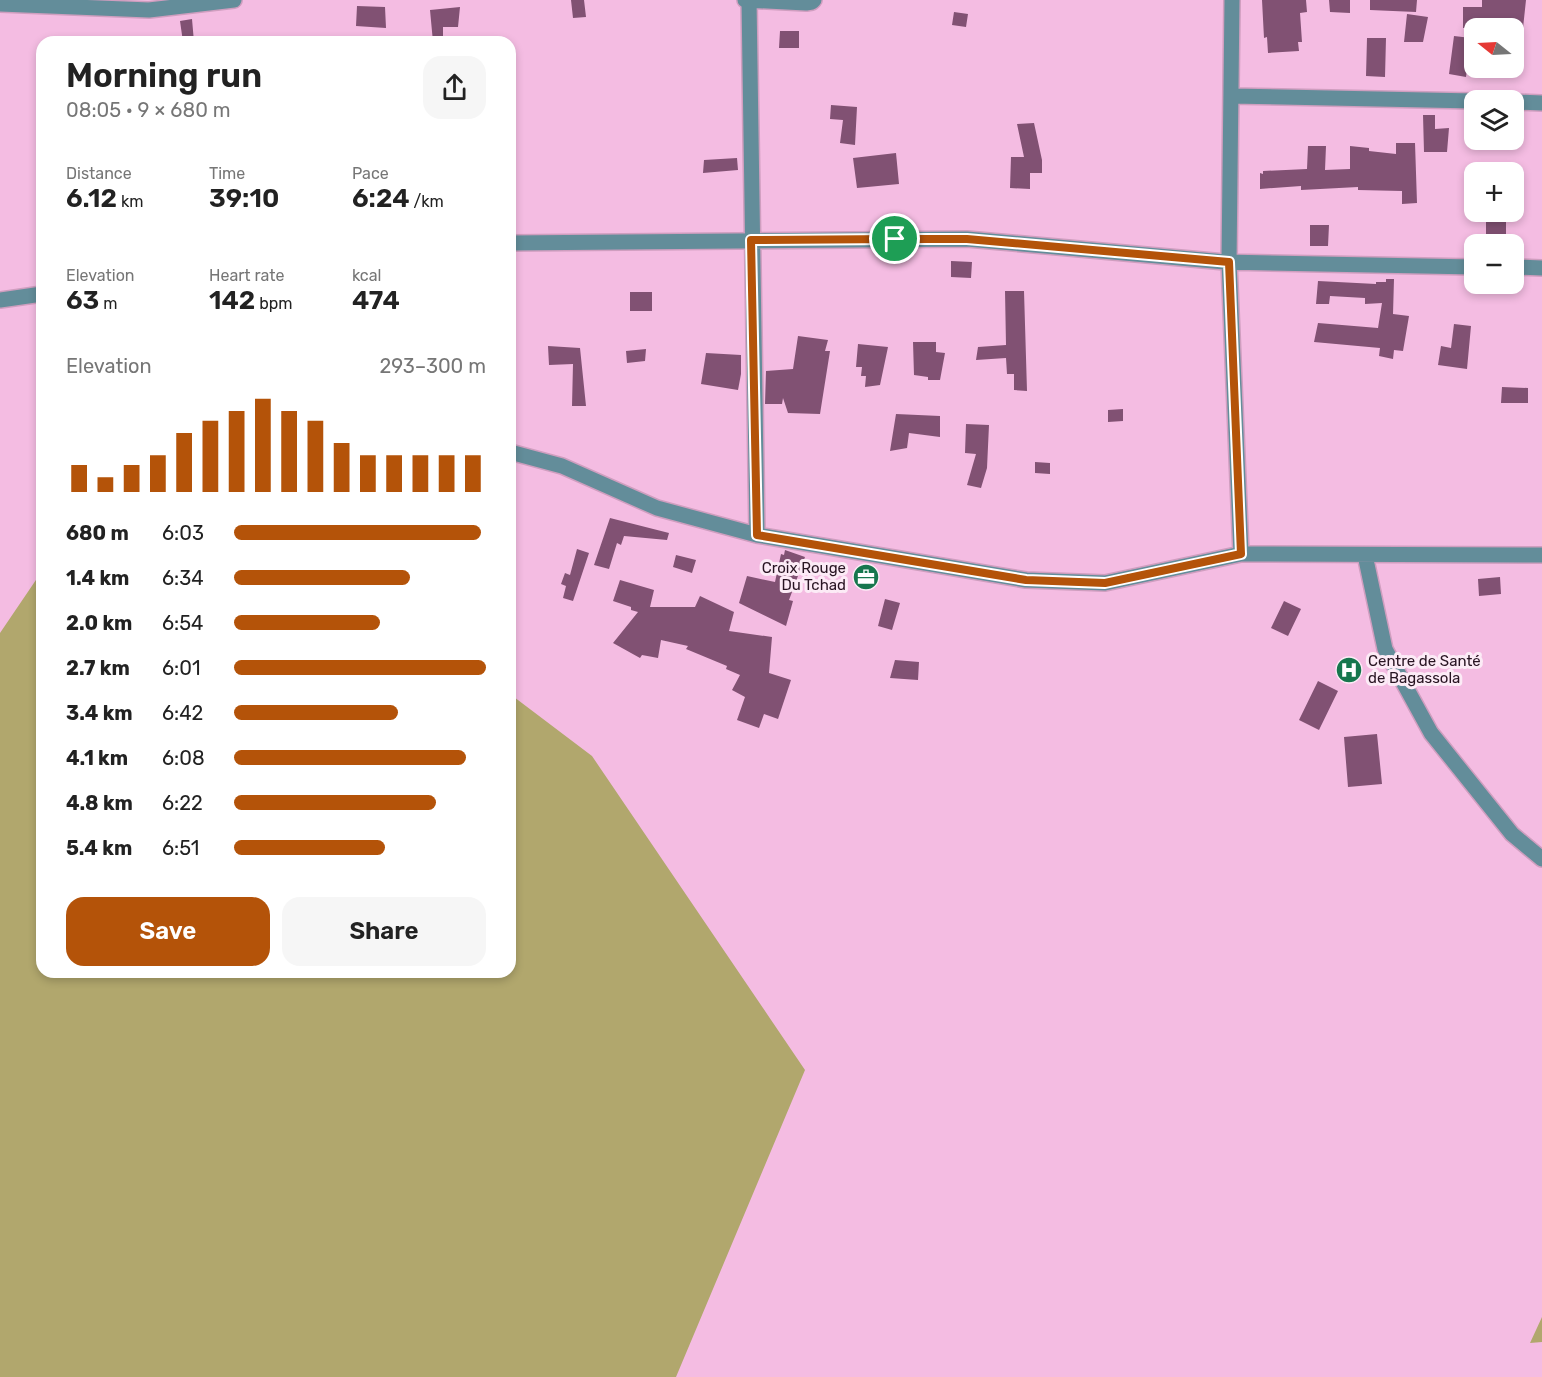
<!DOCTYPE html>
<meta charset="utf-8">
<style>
:root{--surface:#fff;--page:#f6f6f6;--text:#222;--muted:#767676;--accent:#b45309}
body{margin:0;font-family:Rubik,sans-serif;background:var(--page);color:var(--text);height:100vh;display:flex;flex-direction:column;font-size:22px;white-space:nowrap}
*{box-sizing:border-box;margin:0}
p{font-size:20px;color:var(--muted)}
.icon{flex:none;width:33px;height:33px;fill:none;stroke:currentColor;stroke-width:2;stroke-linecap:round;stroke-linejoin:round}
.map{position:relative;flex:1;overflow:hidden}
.sheet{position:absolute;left:36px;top:36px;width:480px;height:942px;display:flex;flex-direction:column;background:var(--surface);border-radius:18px;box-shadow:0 3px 9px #0003}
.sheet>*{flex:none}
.needle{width:39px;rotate:288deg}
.buttons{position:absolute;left:1464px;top:18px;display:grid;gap:12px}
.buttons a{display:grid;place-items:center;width:60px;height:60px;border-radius:12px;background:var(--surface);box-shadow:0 3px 9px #0003;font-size:30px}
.pin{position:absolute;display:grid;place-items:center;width:51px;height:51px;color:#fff;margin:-26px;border:3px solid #fff;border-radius:50%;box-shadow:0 2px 6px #0007}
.round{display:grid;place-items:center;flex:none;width:63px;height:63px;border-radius:18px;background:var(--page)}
.overview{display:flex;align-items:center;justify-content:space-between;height:102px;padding:0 30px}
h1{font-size:33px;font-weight:600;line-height:45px}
.stats{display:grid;grid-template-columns:repeat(3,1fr);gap:9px;height:102px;padding:6px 30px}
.stats div{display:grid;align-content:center}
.stats b{font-size:26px;font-weight:600}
.stats small{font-size:16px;font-weight:400}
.stats p{font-size:16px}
.chart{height:168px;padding:12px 30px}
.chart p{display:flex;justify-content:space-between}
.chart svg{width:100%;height:108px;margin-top:6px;stroke:var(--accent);stroke-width:6}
.action{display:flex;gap:12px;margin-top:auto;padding:12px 30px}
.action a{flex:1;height:69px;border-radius:18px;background:var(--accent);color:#fff;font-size:24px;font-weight:600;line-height:69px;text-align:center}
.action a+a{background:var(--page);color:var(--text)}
ul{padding:0 30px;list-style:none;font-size:20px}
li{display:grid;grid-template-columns:96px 72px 1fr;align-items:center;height:45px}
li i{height:15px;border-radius:8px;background:var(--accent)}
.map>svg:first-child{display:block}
</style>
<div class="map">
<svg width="1542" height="1377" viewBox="0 0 1542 1377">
<rect width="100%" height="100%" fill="#f4bce2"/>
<path fill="#b1a76d" d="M40,574H42V972H510V694L592,756L805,1070L676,1377H0V633Z
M1542,1317V1342L1530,1343Z"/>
<path fill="#815173" d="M571,0H584L586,17L573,18Z
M1262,0H1306L1307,12L1300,13L1302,42H1298L1299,51L1268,53L1267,37L1264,38Z
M1329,0H1350V13L1330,12Z
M1370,0H1417L1416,12L1370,10Z
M1482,0H1526L1523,28H1463V7H1482Z
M357,6L385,7L386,28L356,26Z
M460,7L458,27H443V42H433L430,10Z
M954,12L968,14L966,27L952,25Z
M1407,14L1428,17L1423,42H1404Z
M192,19L194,42H183L180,21Z
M780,31H799V48H779Z
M1454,36L1471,38L1466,77L1449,74Z
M1367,38H1386L1385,77L1366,76Z
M831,105L857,107L855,145L840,143L843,120L830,119Z
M1423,115H1435V129L1449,128L1447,152H1424Z
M1034,123L1042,160V173H1030V189L1010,188L1011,157H1024L1017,124Z
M1396,143H1415L1417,203L1402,204V191L1358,190V187L1301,190V186L1260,189V173L1263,174V171L1307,169L1308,146H1326L1325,170L1350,169V146L1369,148V151L1396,154Z
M896,153L899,184L857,188L853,158Z
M737,158L738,170L703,173L704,160Z
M1486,222H1506V238H1486Z
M1310,225H1329L1328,246H1310Z
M951,261L972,262L971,278L951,277Z
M1386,279H1394L1393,314L1409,316L1403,351L1394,350L1393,359L1379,356L1380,348L1314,342L1318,323L1378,328L1382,303L1365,304V298L1330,296L1329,304H1316L1318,281L1376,284V282H1386Z
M1005,291H1024L1027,391L1014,390V374H1007L1006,358L976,360L978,347L1006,345Z
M630,292H652V311H630Z
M1454,324L1471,326L1467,369L1438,365L1441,346L1451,348Z
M798,336L828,340L825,351H830L820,414L788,413L783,398L782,404H765L766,371L793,369Z
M913,342H936V352L945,353L940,380H928V377L914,375Z
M858,344L888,347L880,385L865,387L866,376H861L862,367H856Z
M548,346L580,348L586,406H572L573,364L549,365Z
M646,349L645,361L627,363L626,351Z
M706,353L741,355V374L738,390L701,384Z
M1502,387L1528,388V403H1501Z
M1123,409V421L1108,422V410Z
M896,414L940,416V437L909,433L907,448L890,451Z
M966,424L989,425L987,468L981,488L967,485L976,454L965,453Z
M1035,462L1050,463V474L1035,473Z
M610,518L669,533L667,540L624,536L621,545L617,543L609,569L594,565Z
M577,549L589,553L573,601L563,598L566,586L561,584L565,573L570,575Z
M785,550L805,557L789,600L793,601L786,626L739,603L747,576L775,582L781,554L784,555Z
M676,555L696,560L692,573L673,567Z
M1500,577L1501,594L1479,596L1478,579Z
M620,580L654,590L650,607H695L700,596L734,612L729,631L772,637L769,673L791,680L778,719L764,714L759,728L737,720L745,697L732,690L740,675L726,669L727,666L686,649L688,646L661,640L658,658L642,655L640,658L613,643L638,612L631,610V607L613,601Z
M885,599L900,603L892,630L878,626Z
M1284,601L1301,609L1288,636L1271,628Z
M895,660L919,662L918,680L890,678Z
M1318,681L1338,691L1319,730L1299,720Z
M1377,734L1382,784L1348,787L1344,737Z"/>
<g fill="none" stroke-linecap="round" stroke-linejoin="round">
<defs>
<path id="minor" d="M745,0L806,3L812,2L814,0
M749,0L757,535
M1232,0L1229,262L1241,554
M0,4L149,10L234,0
M1231,96L1474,101
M1514,102L1542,103
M510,243L967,239L1225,262L1474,267
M1514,267L1542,268
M0,300L42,294
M510,452L562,466L657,508L757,535L1026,580L1105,583L1241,554L1542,555
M1365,555L1385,649L1431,733L1512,834L1542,859"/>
</defs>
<use href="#minor" stroke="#cf9ebf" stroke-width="18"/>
<use href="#minor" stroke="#638d9a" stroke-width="15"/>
</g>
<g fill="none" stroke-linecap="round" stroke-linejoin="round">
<defs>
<path id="route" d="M895,239H967L1229,262L1241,554L1105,583L1026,580L757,535L751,240Z"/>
</defs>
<use href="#route" stroke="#fff" stroke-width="12"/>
<use href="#route" stroke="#b45309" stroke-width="8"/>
</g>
<defs>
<symbol id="office-disc" viewBox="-11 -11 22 22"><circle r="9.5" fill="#16764d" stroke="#fcebf6"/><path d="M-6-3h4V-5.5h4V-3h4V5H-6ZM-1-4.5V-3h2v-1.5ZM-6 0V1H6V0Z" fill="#fff"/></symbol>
<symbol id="hospital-disc" viewBox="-11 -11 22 22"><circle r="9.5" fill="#16764d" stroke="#fcebf6"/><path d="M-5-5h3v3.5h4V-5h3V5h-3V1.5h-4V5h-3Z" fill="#fff"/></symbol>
</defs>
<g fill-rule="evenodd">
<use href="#office-disc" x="851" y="562" width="30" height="30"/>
<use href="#hospital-disc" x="1334" y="655" width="30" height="30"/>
</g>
<g text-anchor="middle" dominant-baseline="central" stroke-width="6" stroke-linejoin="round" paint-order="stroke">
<g font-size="15" fill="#281422" stroke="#fcebf6" text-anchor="end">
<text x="846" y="568">Croix Rouge<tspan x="846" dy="17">Du Tchad</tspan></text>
<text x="1368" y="661" text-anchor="start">Centre de Santé<tspan x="1368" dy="17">de Bagassola</tspan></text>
</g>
</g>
</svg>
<div class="buttons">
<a><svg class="needle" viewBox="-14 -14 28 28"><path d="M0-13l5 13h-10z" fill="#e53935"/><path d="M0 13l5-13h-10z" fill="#767676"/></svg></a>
<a><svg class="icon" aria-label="layers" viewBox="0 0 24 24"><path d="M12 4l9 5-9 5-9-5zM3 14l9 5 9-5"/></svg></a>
<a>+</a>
<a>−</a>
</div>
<div class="pin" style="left:895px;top:239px;background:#1e9e55"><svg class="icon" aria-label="arrive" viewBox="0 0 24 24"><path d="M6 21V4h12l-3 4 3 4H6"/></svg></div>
<section class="sheet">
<div class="overview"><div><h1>Morning run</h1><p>08:05 · 9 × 680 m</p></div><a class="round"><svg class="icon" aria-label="share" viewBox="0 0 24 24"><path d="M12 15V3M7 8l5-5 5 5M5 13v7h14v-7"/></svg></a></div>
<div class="stats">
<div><p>Distance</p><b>6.12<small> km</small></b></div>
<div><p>Time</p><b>39:10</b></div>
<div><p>Pace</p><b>6:24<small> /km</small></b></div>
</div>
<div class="stats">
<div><p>Elevation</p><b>63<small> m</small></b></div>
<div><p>Heart rate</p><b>142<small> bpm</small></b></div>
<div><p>kcal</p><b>474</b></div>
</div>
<div class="chart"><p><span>Elevation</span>293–300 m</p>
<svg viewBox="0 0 160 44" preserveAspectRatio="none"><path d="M5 44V33M15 44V38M25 44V33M35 44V29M45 44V20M55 44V15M65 44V11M75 44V6M85 44V11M95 44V15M105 44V24M115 44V29M125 44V29M135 44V29M145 44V29M155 44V29"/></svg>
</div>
<ul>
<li><b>680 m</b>6:03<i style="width:98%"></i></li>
<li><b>1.4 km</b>6:34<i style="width:70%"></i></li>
<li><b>2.0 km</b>6:54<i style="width:58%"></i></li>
<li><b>2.7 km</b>6:01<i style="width:100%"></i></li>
<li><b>3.4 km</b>6:42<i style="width:65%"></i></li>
<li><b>4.1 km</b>6:08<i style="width:92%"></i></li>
<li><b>4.8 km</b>6:22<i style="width:80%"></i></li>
<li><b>5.4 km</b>6:51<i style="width:60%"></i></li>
</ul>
<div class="action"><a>Save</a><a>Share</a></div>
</section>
</div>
